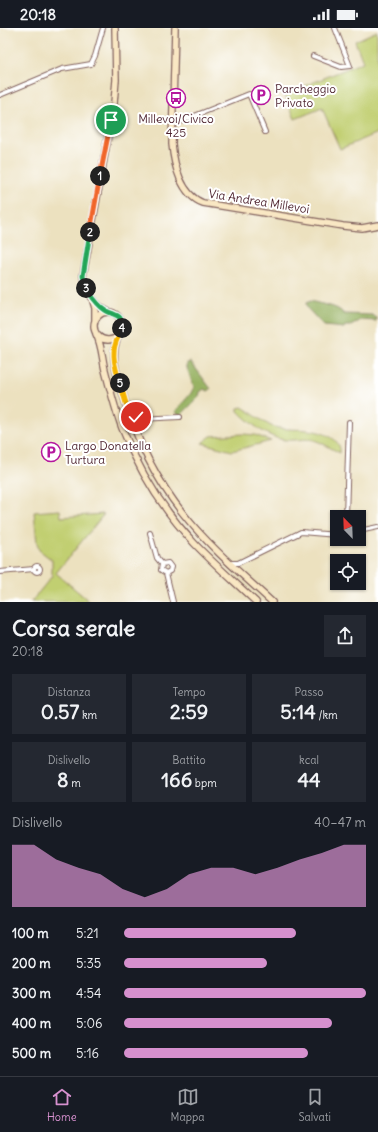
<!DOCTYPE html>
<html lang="it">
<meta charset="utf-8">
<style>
:root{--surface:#171b24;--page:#242831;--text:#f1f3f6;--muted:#9ea1a6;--line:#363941;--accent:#d690ce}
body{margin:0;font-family:Delius,sans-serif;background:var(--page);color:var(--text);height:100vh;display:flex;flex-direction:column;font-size:15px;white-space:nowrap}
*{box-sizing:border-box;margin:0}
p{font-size:13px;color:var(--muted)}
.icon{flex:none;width:22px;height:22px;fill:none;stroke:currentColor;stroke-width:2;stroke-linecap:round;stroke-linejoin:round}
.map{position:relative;height:574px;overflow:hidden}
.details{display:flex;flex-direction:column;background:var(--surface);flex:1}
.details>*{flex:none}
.needle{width:26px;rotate:337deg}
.buttons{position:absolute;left:330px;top:482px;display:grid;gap:8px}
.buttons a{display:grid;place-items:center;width:36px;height:36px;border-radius:0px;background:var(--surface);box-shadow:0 1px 3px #0004;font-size:20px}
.pin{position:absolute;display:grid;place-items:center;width:34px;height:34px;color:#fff;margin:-17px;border:2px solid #fff;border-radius:50%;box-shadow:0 1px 4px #0007}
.km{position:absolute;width:20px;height:20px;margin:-10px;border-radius:50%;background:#222;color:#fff;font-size:11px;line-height:20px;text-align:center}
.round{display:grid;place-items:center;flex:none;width:42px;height:42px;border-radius:0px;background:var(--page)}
.head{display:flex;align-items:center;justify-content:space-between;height:68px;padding:0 12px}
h1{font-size:22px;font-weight:700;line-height:30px}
.stats{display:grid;grid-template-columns:repeat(3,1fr);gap:6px;height:68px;padding:4px 12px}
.stats div{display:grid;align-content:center;border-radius:0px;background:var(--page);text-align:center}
.stats b{font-size:20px;font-weight:700}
.stats small{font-size:11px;font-weight:400}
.stats p{font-size:11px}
.chart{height:112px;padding:8px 12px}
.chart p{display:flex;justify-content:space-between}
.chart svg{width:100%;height:72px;margin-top:4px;fill:var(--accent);opacity:.7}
ul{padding:0 12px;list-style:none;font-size:13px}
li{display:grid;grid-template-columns:64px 48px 1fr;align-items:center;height:30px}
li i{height:10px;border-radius:5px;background:var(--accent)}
.status{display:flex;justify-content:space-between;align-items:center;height:28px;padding:0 20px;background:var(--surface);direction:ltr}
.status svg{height:11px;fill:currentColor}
.dock{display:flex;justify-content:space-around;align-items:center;height:56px;border-top:1px solid var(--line);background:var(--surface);font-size:11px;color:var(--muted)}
.dock a{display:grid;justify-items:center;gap:2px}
.dock .active{color:var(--accent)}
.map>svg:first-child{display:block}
</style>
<div class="status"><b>20:18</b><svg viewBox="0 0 49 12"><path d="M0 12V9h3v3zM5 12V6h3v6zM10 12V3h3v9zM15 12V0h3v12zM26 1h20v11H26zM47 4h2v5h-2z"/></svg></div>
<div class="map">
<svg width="378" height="574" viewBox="0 0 378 574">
<rect width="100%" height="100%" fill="#fff"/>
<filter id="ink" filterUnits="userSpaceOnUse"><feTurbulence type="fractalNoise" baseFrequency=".025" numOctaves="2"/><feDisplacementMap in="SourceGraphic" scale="8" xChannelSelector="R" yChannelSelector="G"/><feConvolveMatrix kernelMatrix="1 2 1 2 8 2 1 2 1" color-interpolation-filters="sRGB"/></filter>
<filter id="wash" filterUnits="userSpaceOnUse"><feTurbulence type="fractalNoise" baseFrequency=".012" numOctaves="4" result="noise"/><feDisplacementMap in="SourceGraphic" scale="16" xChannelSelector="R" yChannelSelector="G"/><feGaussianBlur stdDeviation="0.9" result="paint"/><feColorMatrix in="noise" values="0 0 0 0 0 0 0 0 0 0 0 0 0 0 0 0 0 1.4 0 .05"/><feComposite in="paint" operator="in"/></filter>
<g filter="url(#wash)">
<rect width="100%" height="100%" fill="#ece1bf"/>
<path fill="#c1cf71" stroke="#86774e" d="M377,3L378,105L340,121L322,80L295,91L285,66L363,34L355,13Z
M242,379C252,384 260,393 271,398C285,403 299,400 314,403C325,405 342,412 340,425C332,421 323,415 314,412C305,410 295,413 286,412C270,411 249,395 238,383V380Z
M243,406L255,407L271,413L232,423L202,415L211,408Z
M60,482L61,489L104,486L56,545L90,574H31L52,548V532L39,522L37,515L34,484Z"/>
<path fill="#98b263" stroke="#716847" d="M311,273C322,277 337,277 344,286L372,287L377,290L376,293L361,292L351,298H345L344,300L324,298L307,280L306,275Z
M191,334L211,361L208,363L204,361L200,364L199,369L181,387L175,384L191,365L194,359L187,340V335Z"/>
</g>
<g filter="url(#ink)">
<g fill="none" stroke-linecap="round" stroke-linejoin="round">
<defs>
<path id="street" d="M313,28L341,39L350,38L335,0
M0,67L62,41L91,36L95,28L103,0
M172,97L249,66L265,104
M129,383L137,390L140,391L180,389
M346,489L349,394
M359,503L378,499
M150,505L157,530L162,536
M231,535H238L301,504L337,507
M162,536L168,535L171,539L170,543L166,545
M162,536L161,542L166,545
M34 541a3 3 0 1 1 6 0a3 3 0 1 1-6 0Z
M0,544L34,541
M166,545L173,574"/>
<path id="secondary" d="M175,0L172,116C174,137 181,167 203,175L343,198L362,200L378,197
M92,270L95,280V292
M94 298a14 14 0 1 1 28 0a14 14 0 1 1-28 0Z
M109,284C96,279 85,262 83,248L114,75L116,52L115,0
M96,306C102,317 102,330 105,342C110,361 115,381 122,400C139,443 163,482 194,515C214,536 236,555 256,574
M119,307C109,327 117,346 123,366C136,413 158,456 190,494C214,523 244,548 272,574"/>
</defs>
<use href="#street" stroke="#83635f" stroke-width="6"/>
<use href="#secondary" stroke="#83635f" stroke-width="8"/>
<use href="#street" stroke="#fff" stroke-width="4"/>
<use href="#secondary" stroke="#f9e7c3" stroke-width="5.5"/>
</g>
</g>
<g fill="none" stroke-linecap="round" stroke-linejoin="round" filter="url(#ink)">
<defs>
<path id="split-1" d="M100,148L111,92"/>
<path id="split-2" d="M90,204L100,148"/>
<path id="split-3" d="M86,260L83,248L90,204"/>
<path id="split-4" d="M86,260C91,267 97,277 105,282C114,288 123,285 122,300"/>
<path id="split-5" d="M120,355C116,342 111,327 116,314C118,309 121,305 122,300"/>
<path id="split-6" d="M120,355L128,382L136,389"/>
</defs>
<use href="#split-1" stroke="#fff" stroke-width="8"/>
<use href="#split-2" stroke="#fff" stroke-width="8"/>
<use href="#split-3" stroke="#fff" stroke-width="8"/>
<use href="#split-4" stroke="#fff" stroke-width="8"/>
<use href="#split-5" stroke="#fff" stroke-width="8"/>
<use href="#split-6" stroke="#fff" stroke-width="8"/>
<use href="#split-1" stroke="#f0652b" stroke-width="5"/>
<use href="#split-2" stroke="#f0652b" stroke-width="5"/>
<use href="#split-3" stroke="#22a559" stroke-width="5"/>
<use href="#split-4" stroke="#22a559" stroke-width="5"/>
<use href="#split-5" stroke="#f5b400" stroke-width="5"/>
<use href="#split-6" stroke="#f5b400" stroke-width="5"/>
</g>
<defs>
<symbol id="parking-ring" viewBox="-11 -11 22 22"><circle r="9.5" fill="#fff" stroke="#b5179e" stroke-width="1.5"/><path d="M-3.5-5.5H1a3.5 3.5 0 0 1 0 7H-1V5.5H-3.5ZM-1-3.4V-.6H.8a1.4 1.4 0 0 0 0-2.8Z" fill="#b5179e"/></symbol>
<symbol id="bus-ring" viewBox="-11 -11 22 22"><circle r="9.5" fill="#fff" stroke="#b5179e" stroke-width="1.5"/><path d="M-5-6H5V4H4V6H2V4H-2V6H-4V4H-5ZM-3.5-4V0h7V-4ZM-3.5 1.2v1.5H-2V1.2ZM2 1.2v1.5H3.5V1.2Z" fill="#b5179e"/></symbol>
</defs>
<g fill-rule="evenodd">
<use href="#parking-ring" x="250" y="56" width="22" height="22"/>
<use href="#bus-ring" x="165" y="59" width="22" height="22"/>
<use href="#parking-ring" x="40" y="413" width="22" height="22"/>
</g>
<g text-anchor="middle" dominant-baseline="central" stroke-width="4" stroke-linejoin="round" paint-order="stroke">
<g font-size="12" fill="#4a1f2b" stroke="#fff" text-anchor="start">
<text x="275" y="60">Parcheggio<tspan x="275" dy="14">Privato</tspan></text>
<text x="176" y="90" text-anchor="middle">Millevoi/Civico<tspan x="176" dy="14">425</tspan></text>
<text x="65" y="417">Largo Donatella<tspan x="65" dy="14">Turtura</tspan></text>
</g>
<g font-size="12" fill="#4a1f2b" stroke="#fff">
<text transform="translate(259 173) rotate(9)">Via Andrea Millevoi</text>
</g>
</g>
</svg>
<div class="buttons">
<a><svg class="needle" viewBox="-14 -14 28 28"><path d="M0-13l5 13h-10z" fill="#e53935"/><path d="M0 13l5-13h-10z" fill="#9ea1a6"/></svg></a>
<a><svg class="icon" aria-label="locate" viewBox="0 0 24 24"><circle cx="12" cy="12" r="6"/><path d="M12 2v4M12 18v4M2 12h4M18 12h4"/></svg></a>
</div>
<div class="pin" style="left:111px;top:92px;background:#1e9e55"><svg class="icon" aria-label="arrive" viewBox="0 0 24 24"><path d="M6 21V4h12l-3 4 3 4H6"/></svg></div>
<div class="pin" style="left:136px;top:389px;background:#d93025"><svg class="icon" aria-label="check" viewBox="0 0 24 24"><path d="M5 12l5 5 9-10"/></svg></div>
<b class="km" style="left:100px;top:148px">1</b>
<b class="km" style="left:90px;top:204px">2</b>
<b class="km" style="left:86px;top:260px">3</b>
<b class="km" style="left:122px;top:300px">4</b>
<b class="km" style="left:120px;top:355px">5</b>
</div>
<section class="details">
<div class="head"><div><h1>Corsa serale</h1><p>20:18</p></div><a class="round"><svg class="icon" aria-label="share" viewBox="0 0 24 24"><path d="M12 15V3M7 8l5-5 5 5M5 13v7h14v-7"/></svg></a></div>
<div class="stats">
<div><p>Distanza</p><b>0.57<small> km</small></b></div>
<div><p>Tempo</p><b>2:59</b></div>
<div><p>Passo</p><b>5:14<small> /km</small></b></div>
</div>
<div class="stats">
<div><p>Dislivello</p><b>8<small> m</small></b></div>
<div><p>Battito</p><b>166<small> bpm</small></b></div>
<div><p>kcal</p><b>44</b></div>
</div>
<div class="chart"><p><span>Dislivello</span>40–47 m</p>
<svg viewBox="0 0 160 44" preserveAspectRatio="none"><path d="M0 44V6L10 6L20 15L30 20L40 24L50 33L60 38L70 33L80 24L90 20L100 20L110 24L120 20L130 15L140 11L150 6L160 6V44z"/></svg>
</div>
<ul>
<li><b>100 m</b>5:21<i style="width:71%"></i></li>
<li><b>200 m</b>5:35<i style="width:59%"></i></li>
<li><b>300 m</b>4:54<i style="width:100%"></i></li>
<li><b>400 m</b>5:06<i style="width:86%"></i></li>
<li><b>500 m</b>5:16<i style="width:76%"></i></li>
</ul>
</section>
<nav class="dock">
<a class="active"><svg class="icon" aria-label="home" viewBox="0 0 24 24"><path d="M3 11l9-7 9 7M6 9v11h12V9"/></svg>Home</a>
<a><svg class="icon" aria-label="map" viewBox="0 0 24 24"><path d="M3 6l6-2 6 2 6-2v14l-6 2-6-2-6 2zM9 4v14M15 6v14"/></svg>Mappa</a>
<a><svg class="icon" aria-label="saved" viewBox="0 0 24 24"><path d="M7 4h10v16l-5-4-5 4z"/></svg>Salvati</a>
</nav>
